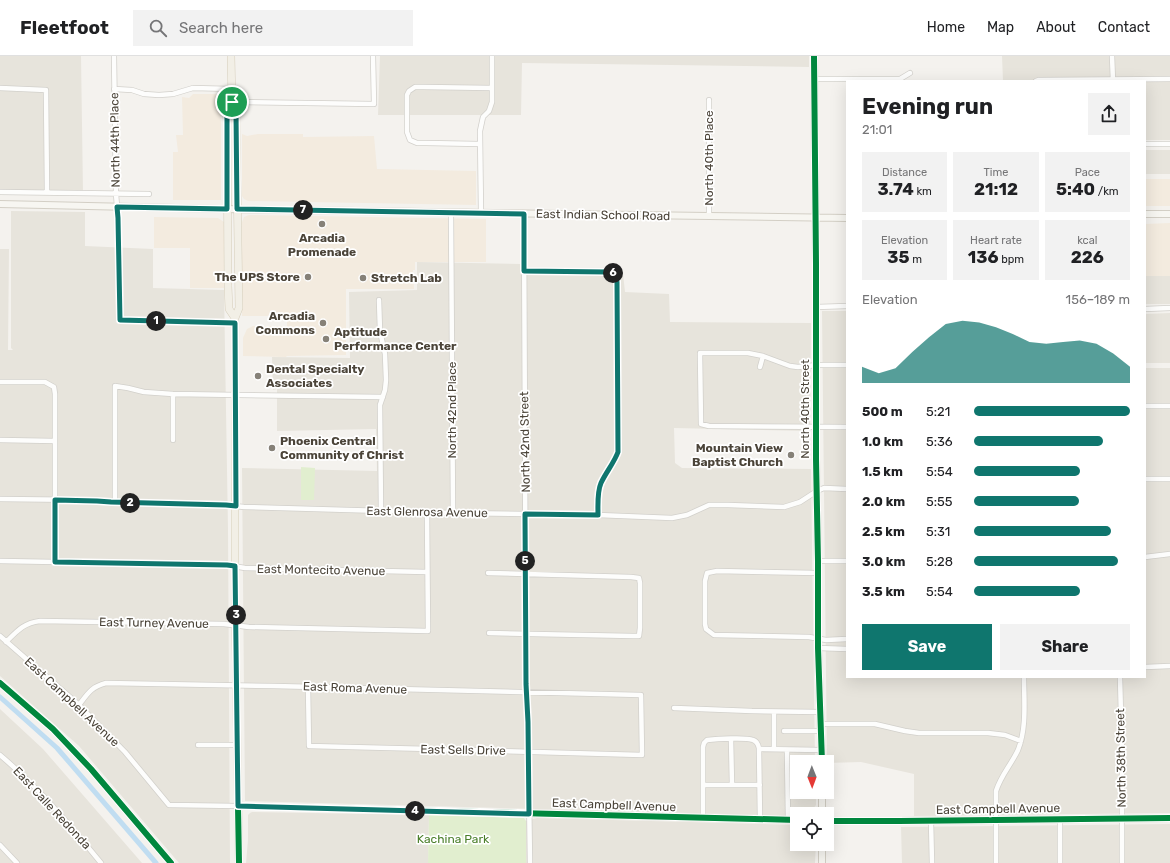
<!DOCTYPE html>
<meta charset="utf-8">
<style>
:root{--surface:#fff;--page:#f2f2f2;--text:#202124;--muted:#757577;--line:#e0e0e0;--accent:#0f766e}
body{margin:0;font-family:Rubik,sans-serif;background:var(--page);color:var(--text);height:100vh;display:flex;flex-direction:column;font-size:15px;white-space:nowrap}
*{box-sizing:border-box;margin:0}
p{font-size:13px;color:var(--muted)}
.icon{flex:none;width:22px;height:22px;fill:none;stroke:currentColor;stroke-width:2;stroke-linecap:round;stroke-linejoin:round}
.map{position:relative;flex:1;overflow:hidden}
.details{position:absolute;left:846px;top:24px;width:300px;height:598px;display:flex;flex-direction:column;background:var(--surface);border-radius:0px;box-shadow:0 4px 16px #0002}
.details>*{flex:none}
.needle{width:26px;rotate:179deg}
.controls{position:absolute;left:790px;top:699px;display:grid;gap:8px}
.controls a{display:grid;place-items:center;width:44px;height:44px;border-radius:0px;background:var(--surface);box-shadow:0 4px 16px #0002;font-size:20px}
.pin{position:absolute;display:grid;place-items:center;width:34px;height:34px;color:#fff;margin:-17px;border:2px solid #fff;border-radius:50%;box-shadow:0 1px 4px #0007}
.km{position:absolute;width:20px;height:20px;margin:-10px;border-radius:50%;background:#222;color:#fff;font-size:11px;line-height:20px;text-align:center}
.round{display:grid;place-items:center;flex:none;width:42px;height:42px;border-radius:0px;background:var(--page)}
.summary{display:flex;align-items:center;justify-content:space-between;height:68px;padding:0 16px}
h1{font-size:22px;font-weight:700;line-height:30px}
.stats{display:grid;grid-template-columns:repeat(3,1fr);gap:6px;height:68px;padding:4px 16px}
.stats div{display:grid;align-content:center;border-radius:0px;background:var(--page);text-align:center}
.stats b{font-size:17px;font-weight:700}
.stats small{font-size:11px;font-weight:400}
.stats p{font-size:11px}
.chart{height:112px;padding:8px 16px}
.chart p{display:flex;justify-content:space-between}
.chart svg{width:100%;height:72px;margin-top:4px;fill:var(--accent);opacity:.7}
.action{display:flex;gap:8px;margin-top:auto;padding:8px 16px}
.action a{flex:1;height:46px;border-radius:0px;background:var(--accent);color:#fff;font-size:16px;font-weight:700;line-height:46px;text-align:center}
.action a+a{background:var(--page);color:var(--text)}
ul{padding:0 16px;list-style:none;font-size:13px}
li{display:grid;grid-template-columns:64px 48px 1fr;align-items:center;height:30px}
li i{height:10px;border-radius:5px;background:var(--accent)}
header{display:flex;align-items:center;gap:24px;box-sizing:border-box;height:56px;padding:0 20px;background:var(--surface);border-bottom:1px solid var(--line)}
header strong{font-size:19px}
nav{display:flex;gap:22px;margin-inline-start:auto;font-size:14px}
.search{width:280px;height:36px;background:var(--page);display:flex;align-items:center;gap:10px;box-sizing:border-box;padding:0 14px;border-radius:0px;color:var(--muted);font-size:15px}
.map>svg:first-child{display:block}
</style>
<header>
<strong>Fleetfoot</strong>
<div class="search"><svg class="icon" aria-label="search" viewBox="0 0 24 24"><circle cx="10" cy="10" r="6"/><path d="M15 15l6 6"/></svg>Search here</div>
<nav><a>Home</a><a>Map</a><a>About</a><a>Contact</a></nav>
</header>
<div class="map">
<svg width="1170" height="807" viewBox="0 0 1170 807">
<rect width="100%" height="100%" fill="#f4f2ee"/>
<path fill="#e7e4dc" d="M0,0H81L83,137L0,136Z
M380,0H809V11L522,7L521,59H378Z
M1002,0H1170V84H1145V25H1003Z
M1145,94H1170V118H1145Z
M11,155L85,156V190L153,193V232L224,234L228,473L230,807H179L79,690L0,620V193H9L8,294H13L11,292Z
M417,206L520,208L521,211L617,212L623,218L625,236L669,238L670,266L811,267L810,375L674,372L675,407L682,412L811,413L815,706H797V736H816V749L809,758H797V760L245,745L242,412L377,415L376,373L277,375V333L273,334L272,301L350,302L349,236L417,234Z
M1145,220H1170V248H1145Z
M822,255H847V621H1145V312H1170V757L914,760V718L861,706L827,707Z
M1170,257V307H1145V258Z
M0,653L43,693L142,807H0Z
M252,756L429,759L428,807H246L248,784V759L250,757Z
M537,762L797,769V788H816L815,807H526V765Z
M1170,768V807H902L901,771Z"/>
<path fill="#f3ebdf" d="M193,38H221V144H173V96H178L176,79H183L182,41L189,42Z
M242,78L247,80L258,78H303V81L374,80L377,113L476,115V149L248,145L244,143L242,140Z
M1145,123H1170V150H1145Z
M249,159L486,163V206H415V214H413L414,233H346V299L287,300L286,301L243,300V282L247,273L253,270H287V260H242V166L244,161Z
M154,161L218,162L224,166V232H190V192H154Z
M1170,167V220H1145V168Z"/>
<path fill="#e1eecf" d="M301,411L315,412L314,444H301Z
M429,759L524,762L526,765V807H428Z"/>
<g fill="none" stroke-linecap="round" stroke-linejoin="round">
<path stroke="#c0ddf1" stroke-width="5" d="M0,641L57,692L156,807"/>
<defs>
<path id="street" d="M114,0L116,138L118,162L120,264L235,267
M1112,0L1113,25
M814,23H900L910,17
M1036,25L1039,24L1170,23
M0,32L46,34L47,136
M114,33L132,34L144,38L159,39L173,38L193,32L232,33
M709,44V160
M232,46L374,48L373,0
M480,88L426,87H417L410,84L407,76V39L409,35L415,31H423L492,32
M1145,88H1170
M0,136L149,138
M451,156L453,457
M481,157L480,75L483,61L489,55L492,46V0
M524,158L526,628L528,666L530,807
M524,215L608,216L615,218L617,226L618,396C614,407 606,416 601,427C597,436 598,449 598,459
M379,244L380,275L385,298L386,324L385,334L380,349L381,455
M816,251L847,250
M1145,253L1170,252
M847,309H817L798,311L790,310L763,300L748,297H700L701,368L709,370L847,371
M760,311L763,300
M0,326H45L54,331L55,338V506
M173,338V384
M1145,350H1170
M0,384L55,385
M1145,423H1170
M0,443L86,444L111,446L226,449L244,451L453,457L598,459L672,462L687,459L709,449H728L784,451L800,446L817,435L824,432L847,433
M115,446V330L128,332L144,336L173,338L383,341
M1145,501L1170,498
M0,505L227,509L245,512L427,516
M818,505H847
M488,517L631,521L639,522L640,527V572L639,580H633L489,577
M818,517L717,515L707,517L705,525V568L706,573L714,579L809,581L826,584L847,583
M0,580L79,649L125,696L169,749L238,750
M6,586C18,574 24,567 40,565L224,568L249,571L428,575L427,456
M818,592L847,593
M1145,611L1170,610
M1120,621L1122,698V807
M79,649C88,637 91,631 106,627L274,630L641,639L642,699C531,695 420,693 309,690L308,631
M674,652L752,655L820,656
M774,656V693
M821,668H875L905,675L919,677H988L1005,679L1021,685
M784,675H821
M731,683L732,729
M198,689H238
M759,693L821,694
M787,694L788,764
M0,699C38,731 70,769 101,807
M703,729H760
M703,762V691L704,687L707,684C716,683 746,681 753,684C757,685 758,688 759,692L760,764
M1060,763V807
M931,765L932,807
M0,789L17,807
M996,807V735C1001,719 1011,709 1018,694C1027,671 1024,645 1024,621"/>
<path id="secondary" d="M814,0L816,208V403L818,505V592L822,706
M0,148L220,153L847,162
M1145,158H1170
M822,736V758
M238,750L797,764
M827,765H899L1170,762
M822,788V807"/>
<path id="primary" d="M231,0L232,46L236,57L239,252L235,262V540L239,807
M232,46L227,58L228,230L229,253L235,262"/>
</defs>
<use href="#street" stroke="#d2d0cb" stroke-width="6"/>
<use href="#secondary" stroke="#d3cfc5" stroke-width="8"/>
<use href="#primary" stroke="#d6cebb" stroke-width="8"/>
<use href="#street" stroke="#fdfdfc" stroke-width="4.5"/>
<use href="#secondary" stroke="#f7f6f1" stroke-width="6"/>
<use href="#primary" stroke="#f2efe6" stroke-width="7"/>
<defs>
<path id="cycleway" d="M814,0L816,208V403L818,505V592L822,706
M0,627L53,673L91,713L171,807
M827,765H899L1170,762
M239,807L238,750L797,764"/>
</defs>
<use href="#cycleway" stroke="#fff" stroke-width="8"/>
<use href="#cycleway" stroke="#00873e" stroke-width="6"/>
</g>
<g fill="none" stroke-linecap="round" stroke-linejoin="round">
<defs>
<path id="route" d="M232,46L236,57L237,153L524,158V215L608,216L615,218L617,226L618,396C614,407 606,416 601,427C597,436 598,449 598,459L525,458L526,628L528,666L529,758L238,750L235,510L227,509L55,506V444L97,445L111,446L226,449L236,450L235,267L120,264L118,162L117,151L227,153V58Z"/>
</defs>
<use href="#route" stroke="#fff" stroke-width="8"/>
<use href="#route" stroke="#0f766e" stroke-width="5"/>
</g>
<g fill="#868178" stroke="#fff" stroke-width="1.5">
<circle cx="322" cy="168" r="4"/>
<circle cx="308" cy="221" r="4"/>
<circle cx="363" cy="222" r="4"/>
<circle cx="323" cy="267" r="4"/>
<circle cx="326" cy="283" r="4"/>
<circle cx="258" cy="320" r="4"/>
<circle cx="272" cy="392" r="4"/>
<circle cx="791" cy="399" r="4"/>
</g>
<g text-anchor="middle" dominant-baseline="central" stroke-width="3.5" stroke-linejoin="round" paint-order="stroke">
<g font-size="12" fill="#4b4439" stroke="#fff">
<text transform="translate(115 84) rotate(-91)">North 44th Place</text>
<text transform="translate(709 102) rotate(-90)">North 40th Place</text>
<text transform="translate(603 159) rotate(1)">East Indian School Road</text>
<text transform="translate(805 353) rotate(-90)">North 40th Street</text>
<text transform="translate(452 354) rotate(-90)">North 42nd Place</text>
<text transform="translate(525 386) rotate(-91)">North 42nd Street</text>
<text transform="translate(427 456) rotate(1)">East Glenrosa Avenue</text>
<text transform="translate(321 514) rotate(1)">East Montecito Avenue</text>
<text transform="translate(154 567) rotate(1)">East Turney Avenue</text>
<text transform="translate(355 632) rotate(2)">East Roma Avenue</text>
<text transform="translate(72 646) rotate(43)">East Campbell Avenue</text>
<text transform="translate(463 694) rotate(1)">East Sells Drive</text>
<text transform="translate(1121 702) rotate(-91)">North 38th Street</text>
<text transform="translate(614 749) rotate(2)">East Campbell Avenue</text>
<text transform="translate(52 752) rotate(47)">East Calle Redonda</text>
<text transform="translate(998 753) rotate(-1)">East Campbell Avenue</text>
</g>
<g font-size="12" font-weight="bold" fill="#4b4439" stroke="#fff" text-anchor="start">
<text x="322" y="182" text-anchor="middle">Arcadia<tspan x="322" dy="14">Promenade</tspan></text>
<text x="300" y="221" text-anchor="end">The UPS Store</text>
<text x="371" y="222">Stretch Lab</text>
<text x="315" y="260" text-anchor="end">Arcadia<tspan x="315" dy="14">Commons</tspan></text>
<text x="334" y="276">Aptitude<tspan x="334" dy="14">Performance Center</tspan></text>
<text x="266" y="313">Dental Specialty<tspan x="266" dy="14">Associates</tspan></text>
<text x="280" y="385">Phoenix Central<tspan x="280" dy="14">Community of Christ</tspan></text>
<text x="783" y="392" text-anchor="end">Mountain View<tspan x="783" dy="14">Baptist Church</tspan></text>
</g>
<g font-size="12" fill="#4a7f2a" stroke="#fff">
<text x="453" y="783">Kachina Park</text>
</g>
</g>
</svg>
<div class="controls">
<a><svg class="needle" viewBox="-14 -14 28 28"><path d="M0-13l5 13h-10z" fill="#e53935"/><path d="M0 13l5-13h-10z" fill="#757577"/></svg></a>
<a><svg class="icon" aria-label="locate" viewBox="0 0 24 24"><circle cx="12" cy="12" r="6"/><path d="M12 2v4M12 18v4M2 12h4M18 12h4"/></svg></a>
</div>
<div class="pin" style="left:232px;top:46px;background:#1e9e55"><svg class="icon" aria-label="arrive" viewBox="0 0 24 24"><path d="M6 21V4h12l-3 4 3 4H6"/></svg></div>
<b class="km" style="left:156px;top:265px">1</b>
<b class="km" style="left:130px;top:447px">2</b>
<b class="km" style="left:236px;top:559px">3</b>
<b class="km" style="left:415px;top:755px">4</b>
<b class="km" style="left:525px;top:505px">5</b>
<b class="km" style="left:613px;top:217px">6</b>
<b class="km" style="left:303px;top:154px">7</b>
<section class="details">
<div class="summary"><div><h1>Evening run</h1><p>21:01</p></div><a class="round"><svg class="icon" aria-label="share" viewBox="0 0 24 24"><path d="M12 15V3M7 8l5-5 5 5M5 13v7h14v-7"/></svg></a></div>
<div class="stats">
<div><p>Distance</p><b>3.74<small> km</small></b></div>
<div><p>Time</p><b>21:12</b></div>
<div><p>Pace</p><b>5:40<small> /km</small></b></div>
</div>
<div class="stats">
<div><p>Elevation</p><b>35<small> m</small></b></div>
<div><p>Heart rate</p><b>136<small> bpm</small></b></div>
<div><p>kcal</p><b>226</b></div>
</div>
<div class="chart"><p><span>Elevation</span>156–189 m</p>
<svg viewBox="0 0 160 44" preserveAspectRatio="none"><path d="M0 44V34L10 38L20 35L30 25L40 16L50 8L60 6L70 7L80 10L90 14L100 19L110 20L120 19L130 18L140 20L150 26L160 34V44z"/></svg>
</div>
<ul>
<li><b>500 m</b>5:21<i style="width:100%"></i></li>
<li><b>1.0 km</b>5:36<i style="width:83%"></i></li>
<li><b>1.5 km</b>5:54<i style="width:68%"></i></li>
<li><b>2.0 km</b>5:55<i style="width:67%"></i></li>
<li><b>2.5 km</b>5:31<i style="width:88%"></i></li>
<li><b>3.0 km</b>5:28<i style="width:92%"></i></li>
<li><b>3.5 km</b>5:54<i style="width:68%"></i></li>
</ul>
<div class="action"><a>Save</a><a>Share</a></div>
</section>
</div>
